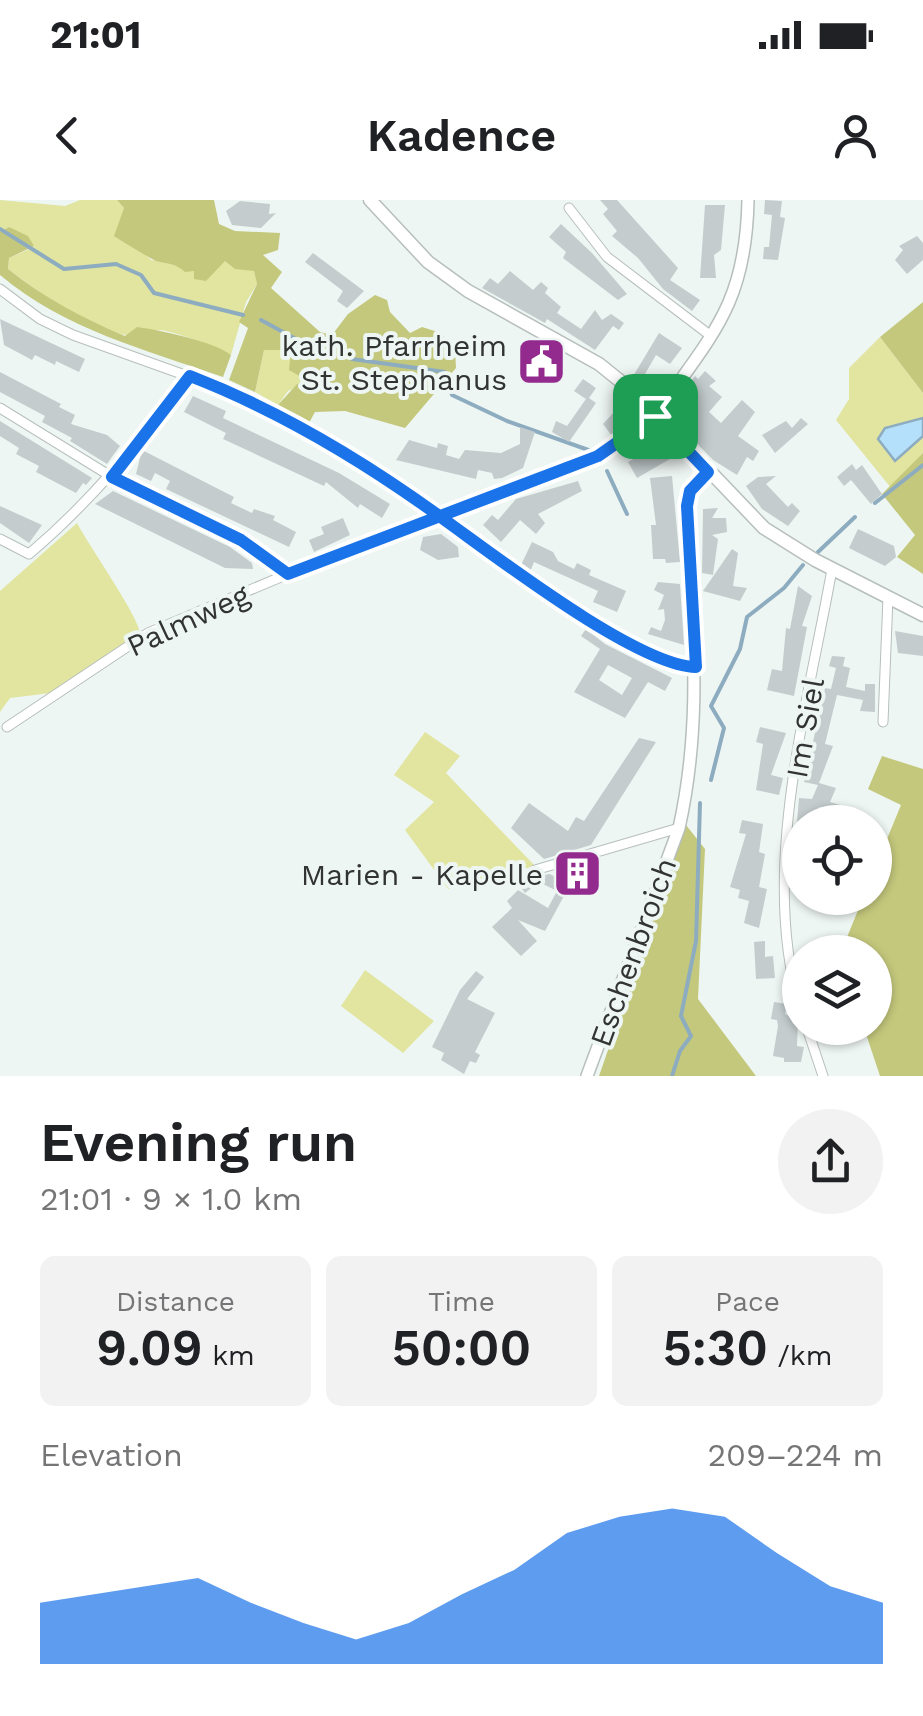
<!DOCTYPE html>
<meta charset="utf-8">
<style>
:root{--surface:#fff;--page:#f2f2f2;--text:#202124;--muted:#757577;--accent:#1a73e8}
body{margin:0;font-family:"Work Sans",sans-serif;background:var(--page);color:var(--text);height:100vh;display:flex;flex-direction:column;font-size:38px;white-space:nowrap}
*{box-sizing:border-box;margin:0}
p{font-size:32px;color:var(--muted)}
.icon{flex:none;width:55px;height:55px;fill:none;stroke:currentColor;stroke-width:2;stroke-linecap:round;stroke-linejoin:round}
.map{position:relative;height:876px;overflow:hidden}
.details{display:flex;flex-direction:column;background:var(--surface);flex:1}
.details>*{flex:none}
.fabs{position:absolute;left:782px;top:605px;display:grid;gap:20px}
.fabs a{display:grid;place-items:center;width:110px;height:110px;border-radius:50%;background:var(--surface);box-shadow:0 2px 8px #0004;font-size:50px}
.pin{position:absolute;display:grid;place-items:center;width:85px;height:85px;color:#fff;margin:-42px;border-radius:20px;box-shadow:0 5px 15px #0006}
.round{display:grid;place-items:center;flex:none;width:105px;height:105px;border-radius:52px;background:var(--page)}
.head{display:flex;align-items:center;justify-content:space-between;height:170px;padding:0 40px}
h1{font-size:55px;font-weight:600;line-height:75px}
.stats{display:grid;grid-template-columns:repeat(3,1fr);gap:15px;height:170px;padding:10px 40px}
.stats div{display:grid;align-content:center;border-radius:15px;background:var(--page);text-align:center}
.stats b{font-size:50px;font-weight:600}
.stats small{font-size:28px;font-weight:400}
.stats p{font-size:28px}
.chart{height:280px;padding:20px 40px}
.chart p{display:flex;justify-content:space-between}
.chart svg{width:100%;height:180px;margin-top:10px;fill:var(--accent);opacity:.7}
.status{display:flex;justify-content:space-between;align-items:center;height:70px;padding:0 50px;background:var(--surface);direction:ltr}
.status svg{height:28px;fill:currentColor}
header{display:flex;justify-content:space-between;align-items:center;height:130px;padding:0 40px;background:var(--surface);font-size:45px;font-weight:600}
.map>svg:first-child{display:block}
</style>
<div class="status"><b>21:01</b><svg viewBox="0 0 49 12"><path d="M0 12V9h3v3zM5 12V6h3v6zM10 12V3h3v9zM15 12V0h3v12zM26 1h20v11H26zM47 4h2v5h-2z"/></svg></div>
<header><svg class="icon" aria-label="back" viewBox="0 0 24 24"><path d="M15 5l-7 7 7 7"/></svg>Kadence<svg class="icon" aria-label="person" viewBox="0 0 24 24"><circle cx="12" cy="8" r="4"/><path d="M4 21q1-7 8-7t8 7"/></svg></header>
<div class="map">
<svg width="923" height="876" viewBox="0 0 923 876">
<rect width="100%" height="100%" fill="#eef6f3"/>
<path fill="#e1e5a0" d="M0,0L65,6L80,0H117L124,8L121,41L138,46L151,60L177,64L225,60L254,70L257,84L246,102L231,155C223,149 170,130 159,130C146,130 134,138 121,134C85,124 38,92 8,69L9,58L34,47L9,27L0,32Z
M880,137L923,193V253L891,288L836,220L849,199V168Z
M264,150H292L309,181L288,191L278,205L255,192Z
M77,323C89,346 140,418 140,434L51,493L10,498L0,512V391Z
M425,532L460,556L446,573L535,666L448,689L405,630L434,602L394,575Z
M365,770L434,821L403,853L341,806Z"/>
<path fill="#c4c87c" d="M117,0H214L219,24L235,31L280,33L278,50L263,55L282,72L271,88L320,132L332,135L348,114L375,95L387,100L390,112L410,133L422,127L441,133L455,149L456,168L405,228L345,211L315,212L309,223L278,205L297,184L308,181L289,170L291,150H264L255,192L229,180L248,128L239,122L257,84L254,71L235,69L225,61L206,81L194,79V71L185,72C175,63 168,64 156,61C153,60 118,39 114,36L124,8Z
M9,27L28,36L34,46L9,58L8,69C43,97 84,119 125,136L137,127C160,130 215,142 231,155L223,177C146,150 64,129 0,75V32Z
M923,102V193L880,137Z
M923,253V374L897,357L915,335L882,294Z
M882,556L923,569V876H880L864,828H875V752H841L863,698H875V668L901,605L868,589Z
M686,625L705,649L698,799L756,876H599Z"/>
<path fill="#b5e0fb" stroke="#8dacbf" stroke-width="2.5" d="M923,218V236L895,261L878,239L885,228Z"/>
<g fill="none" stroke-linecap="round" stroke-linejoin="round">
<path stroke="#8dacbf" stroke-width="4" d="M0,29L64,69L116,64L141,75L154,93L243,115
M261,120L305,144
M352,159L445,172L452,195L507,221L594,252
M607,271L627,314
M875,303L923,265
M818,352L855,317
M711,580L724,528L711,506L740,449L747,417L784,388L803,365
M672,876L680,851L691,836L681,816L696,741L700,603"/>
</g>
<path fill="#c4cccd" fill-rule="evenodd" d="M600,0H617L678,68L670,80L700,100L692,111L663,89L638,58L612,36L617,31L603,14L608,9Z
M765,0L782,1L780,17L785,18L778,60L763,59L764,47H769L772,15L764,14Z
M240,1L270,4L269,14L276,13L261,28L232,25L226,11Z
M705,5H725L721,50L714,55L716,78H700Z
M561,24L592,53L627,94L618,100L563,58L566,52L549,37Z
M917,36L923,43V60L907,74L895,60L903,50L899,46Z
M313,53L364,91L347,108L337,101L343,91L305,62Z
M510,71L533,90L541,82L548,88L545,93L561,107L557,113L581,129L595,110L602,120L611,114L624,123L619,130L613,126L595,150L547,119L545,123L482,88L490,78L498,84Z
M0,119L85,159L79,172L56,161L55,165L35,155L32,160L4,145Z
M659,133L682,148L670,164L656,155L645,174L655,180L648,191L632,178Z
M531,146L560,164L554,176L524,160Z
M705,171L716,181L709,186L722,197L709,212L721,223L742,200L755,212L738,236L759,251L753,261L747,257L737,275L713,260L668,213L695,176L698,179Z
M0,172L61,204L59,207L75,215L71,224L107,235L120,246L114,254L107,264L70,241L72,238L42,222L45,216L0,192Z
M583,179L596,188L589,198L596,203L569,242L552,232L556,221L567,226L586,199L574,191Z
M193,196L226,211L223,218L339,273L390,304L382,318L360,304L358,308L326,282L324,286L223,239L226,233L184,212Z
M626,199L642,215L612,236L603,224Z
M801,218L808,224L775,253L762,235L786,221L792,228Z
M0,221L92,278L86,285L83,283L76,293L36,272L39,266L16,254L19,248L0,236Z
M520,227L535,232L523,268L502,278L494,279L492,273L478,270L476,279L396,260L409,240L437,248L438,243L448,246L446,255L459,259L465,250L501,253L520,244Z
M657,235L670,259L637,278L628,262L635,258L626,246L641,236L645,243Z
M142,250L234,297L231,303L252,313L254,309L275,316L273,320L296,332L289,347L166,289L170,281L155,273L151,281L136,274Z
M852,264L856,270L862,265L882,294L871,304L851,280L844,286L837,277Z
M672,276L680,362L666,363L665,359H653L651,325H656L650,278Z
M776,276L766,284L788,307L792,303L800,311L788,326L762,309L746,286L758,277Z
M578,281L582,291L538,314L545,323L536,334L520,320L501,342L483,325L492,315L498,320L516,299Z
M113,291L230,347L252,363L253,369L225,368L95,304Z
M0,306L42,325L29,343L0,323Z
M718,308L712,318H726L727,332L712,335L718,339L713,375L702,373L703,309Z
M343,318L350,335L314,352L309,340L324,334L321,327Z
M858,329L894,346L896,357L885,366L849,348Z
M441,334L458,347L459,357L438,360L420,350L423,337Z
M532,342L553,352L558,361L574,369L577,363L591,370L589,375L626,391L617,412L593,402L598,391L534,362L530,372L520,367Z
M732,349L738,353L733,386L747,388L740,401L703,391Z
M658,382L680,384L684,445L648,434L651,427L661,431L665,420L664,409L658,410L664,395L654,390Z
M798,386L812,396L802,426L807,427L794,496L767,490L772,469L782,471L786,428L790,429Z
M586,429L605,444L672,478L665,491L648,482L625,518L574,492L600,449L581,436ZM608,465L632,478L622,495L599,480Z
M895,431L923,436V456L898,453Z
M832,456L845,457L843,466L850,468L846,487L865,491V484H875V512L860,511L863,500L837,495L825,544L833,546L819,583L836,588L830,602L840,605L837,613L826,614L824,622H797L799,598L812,599L818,585L804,582L825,488L831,489L836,468L829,466Z
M760,527L786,533L771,575L783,578L779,595L756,590L763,544L756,542Z
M639,538L656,542L591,645L544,659L511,628L529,603L568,631L576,617L584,621Z
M742,620L763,624L759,652L765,654L759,687L767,689L759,728L744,723L749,701L738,698L740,690L730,687L746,634L739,633Z
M550,674L567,684L558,691L565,694L545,731L518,720L537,741L521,756L492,727L512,708L507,701L518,690L548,708L557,691L539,682L525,693L521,688L532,677Z
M765,741V757L773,756L775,778L756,779L754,742Z
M476,771L484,777L467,799L495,813L475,852L480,855L476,863L470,861L464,874L441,860L444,853L432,847L460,790Z
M774,802L787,804L785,814L798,821L797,846L804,847L801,862H784V858L773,856L778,826L777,820L771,819Z"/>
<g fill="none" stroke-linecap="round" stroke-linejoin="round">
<defs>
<path id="minor" d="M569,8L607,57L711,136
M0,89L40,119L73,135L221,188L275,215L441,317L510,371L640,447L681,467H696
M0,208L112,277L241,340L288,374
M0,339L29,354C92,301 140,241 190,176
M883,522L888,397
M7,527L148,433L288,374L598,256L655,216
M535,670L679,628
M800,807C759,672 808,505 832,369
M807,828L823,876"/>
<path id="tertiary" d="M655,216C712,134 746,105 748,0
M587,876L679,628C704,516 691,419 687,306L689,291L708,273"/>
<path id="secondary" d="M370,0L428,62L468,91L599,164L635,193L764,328L815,360L923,415"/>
</defs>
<use href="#minor" stroke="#b7bfbc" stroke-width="11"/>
<use href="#tertiary" stroke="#b7bfbc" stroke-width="14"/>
<use href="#secondary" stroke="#b7bfbc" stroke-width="15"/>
<use href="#minor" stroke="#fff" stroke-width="9"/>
<use href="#tertiary" stroke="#fff" stroke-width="11"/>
<use href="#secondary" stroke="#fff" stroke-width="12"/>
</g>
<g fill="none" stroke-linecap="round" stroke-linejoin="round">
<defs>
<path id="route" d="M655,216L598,256L288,374L241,340L112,277L190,176C278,210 365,262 442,318C494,355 637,466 696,467L687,306L690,291L708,272L655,216"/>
</defs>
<use href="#route" stroke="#fff" stroke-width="20"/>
<use href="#route" stroke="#1a73e8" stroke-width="12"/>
</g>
<defs>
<symbol id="civic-square" viewBox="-11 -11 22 22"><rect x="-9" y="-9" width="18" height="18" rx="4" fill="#932a8e" stroke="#eef6f3"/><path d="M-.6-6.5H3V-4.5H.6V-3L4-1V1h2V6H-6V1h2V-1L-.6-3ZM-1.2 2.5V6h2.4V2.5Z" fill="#fff"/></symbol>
<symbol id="building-square" viewBox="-11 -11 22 22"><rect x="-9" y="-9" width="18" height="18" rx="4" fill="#932a8e" stroke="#eef6f3"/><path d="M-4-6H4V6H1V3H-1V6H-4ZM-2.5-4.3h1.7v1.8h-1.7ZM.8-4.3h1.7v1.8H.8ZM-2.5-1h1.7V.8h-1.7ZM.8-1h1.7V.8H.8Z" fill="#fff"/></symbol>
</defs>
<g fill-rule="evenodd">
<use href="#civic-square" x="514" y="134" width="55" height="55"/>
<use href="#building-square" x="550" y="646" width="55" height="55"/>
</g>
<g text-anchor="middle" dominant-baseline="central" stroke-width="8" stroke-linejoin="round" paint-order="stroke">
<g font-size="30" fill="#313433" stroke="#eef6f3" text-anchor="end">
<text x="507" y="145">kath. Pfarrheim<tspan x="507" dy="34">St. Stephanus</tspan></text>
<text x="543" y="674">Marien - Kapelle</text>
</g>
<g font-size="30" fill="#313433" stroke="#eef6f3">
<text transform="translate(188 420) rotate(-25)">Palmweg</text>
<text transform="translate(805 528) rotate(-80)">Im Siel</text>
<text transform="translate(633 752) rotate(-70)">Eschenbroich</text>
</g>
</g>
</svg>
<div class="fabs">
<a><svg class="icon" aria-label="locate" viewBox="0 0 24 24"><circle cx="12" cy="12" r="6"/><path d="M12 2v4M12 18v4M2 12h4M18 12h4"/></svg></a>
<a><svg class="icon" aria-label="layers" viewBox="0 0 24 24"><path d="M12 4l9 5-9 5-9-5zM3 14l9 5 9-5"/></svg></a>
</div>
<div class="pin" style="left:655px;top:216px;background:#1e9e55"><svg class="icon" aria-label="arrive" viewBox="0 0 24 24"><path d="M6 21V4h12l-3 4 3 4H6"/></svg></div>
</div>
<section class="details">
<div class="head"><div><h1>Evening run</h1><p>21:01 · 9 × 1.0 km</p></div><a class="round"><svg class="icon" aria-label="share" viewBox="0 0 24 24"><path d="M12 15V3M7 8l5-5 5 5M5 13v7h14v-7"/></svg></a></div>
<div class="stats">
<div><p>Distance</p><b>9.09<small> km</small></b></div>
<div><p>Time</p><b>50:00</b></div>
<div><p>Pace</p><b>5:30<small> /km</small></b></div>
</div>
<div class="chart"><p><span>Elevation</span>209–224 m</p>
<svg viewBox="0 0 160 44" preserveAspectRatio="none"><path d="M0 44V29L10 27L20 25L30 23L40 29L50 34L60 38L70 34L80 27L90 21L100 12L110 8L120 6L130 8L140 17L150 25L160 29V44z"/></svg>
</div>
</section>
